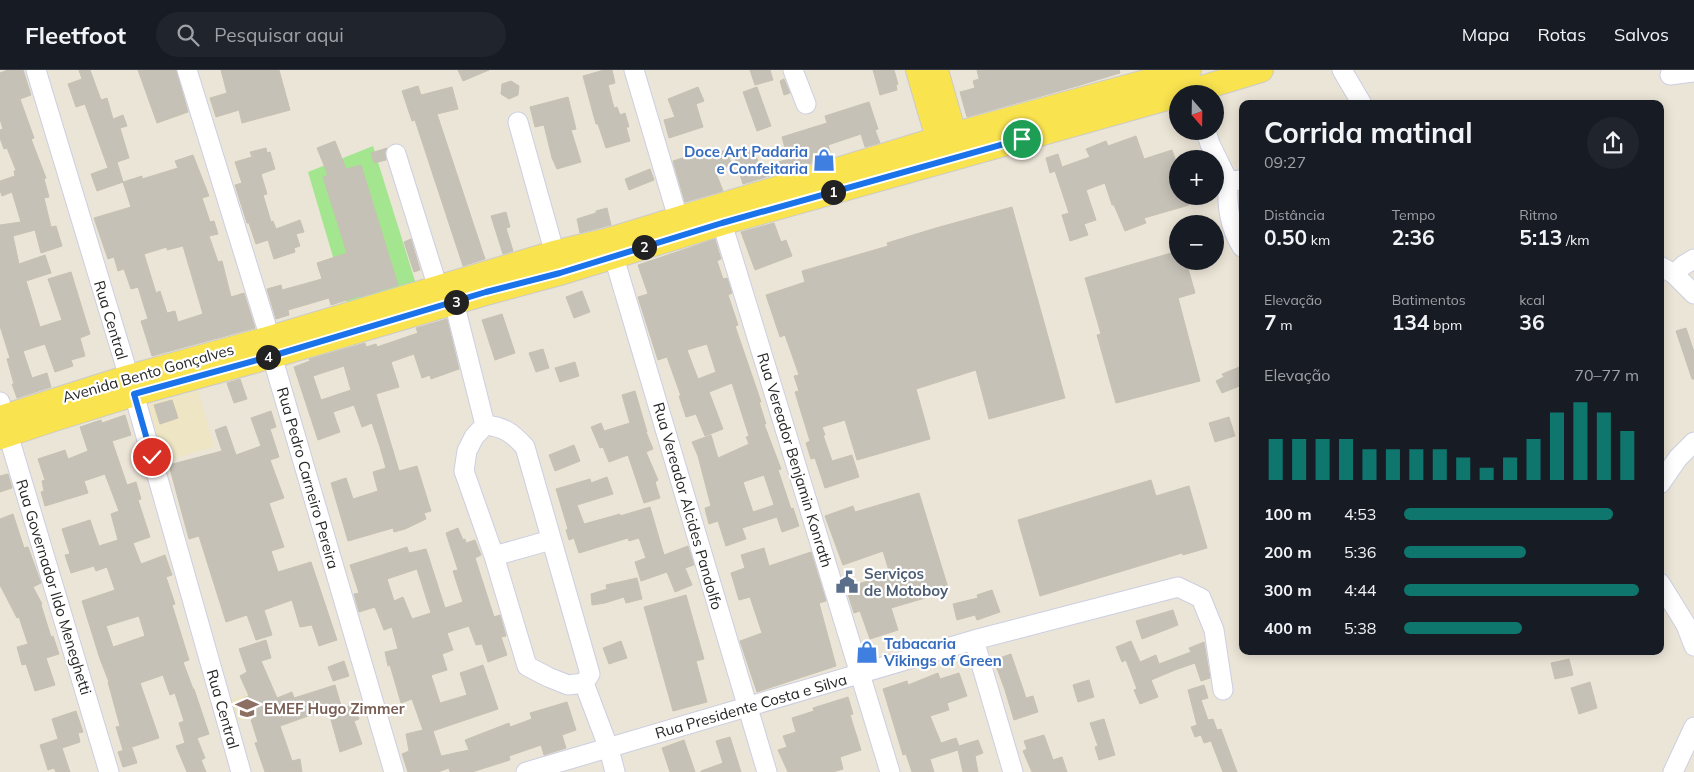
<!DOCTYPE html>
<html lang="pt">
<meta charset="utf-8">
<style>
:root{--surface:#171b24;--page:#20242c;--text:#f1f3f6;--muted:#9ea1a6;--line:#363941;--accent:#0f766e}
body{margin:0;font-family:Mulish,sans-serif;background:var(--page);color:var(--text);height:100vh;display:flex;flex-direction:column;font-size:19px;white-space:nowrap}
*{box-sizing:border-box;margin:0}
p{font-size:16px;color:var(--muted)}
.icon{flex:none;width:28px;height:28px;fill:none;stroke:currentColor;stroke-width:2;stroke-linecap:round;stroke-linejoin:round}
.map{position:relative;flex:1;overflow:hidden}
.panel{position:absolute;left:1239px;top:30px;width:425px;height:555px;display:flex;flex-direction:column;background:var(--surface);border-radius:10px;box-shadow:0 2px 12px #0003}
.panel>*{flex:none}
.needle{width:32px;rotate:160deg}
.tools{position:absolute;left:1169px;top:15px;display:grid;gap:10px}
.tools a{display:grid;place-items:center;width:55px;height:55px;border-radius:50%;background:var(--surface);box-shadow:0 2px 12px #0003;font-size:25px}
.pin{position:absolute;display:grid;place-items:center;width:42px;height:42px;color:#fff;margin:-21px;border:2px solid #fff;border-radius:50%;box-shadow:0 1px 5px #0007}
.km{position:absolute;width:25px;height:25px;margin:-12px;border-radius:50%;background:#222;color:#fff;font-size:14px;line-height:25px;text-align:center}
.round{display:grid;place-items:center;flex:none;width:52px;height:52px;border-radius:26px;background:var(--page)}
.head{display:flex;align-items:center;justify-content:space-between;height:85px;padding:0 25px}
h1{font-size:28px;font-weight:700;line-height:38px}
.figures{display:grid;grid-template-columns:repeat(3,1fr);gap:8px;height:85px;padding:5px 25px}
.figures div{display:grid;align-content:center}
.figures b{font-size:21px;font-weight:700}
.figures small{font-size:14px;font-weight:400}
.figures p{font-size:14px}
.chart{height:140px;padding:10px 25px}
.chart p{display:flex;justify-content:space-between}
.chart svg{width:100%;height:90px;margin-top:5px;stroke:var(--accent);stroke-width:6}
ul{padding:0 25px;list-style:none;font-size:16px}
li{display:grid;grid-template-columns:80px 60px 1fr;align-items:center;height:38px}
li i{height:12px;border-radius:6px;background:var(--accent)}
header{display:flex;align-items:center;gap:30px;box-sizing:border-box;height:70px;padding:0 25px;background:var(--surface);border-bottom:1px solid var(--line)}
header strong{font-size:24px}
nav{display:flex;gap:28px;margin-inline-start:auto;font-size:18px}
.search{width:350px;height:45px;background:var(--page);display:flex;align-items:center;gap:12px;box-sizing:border-box;padding:0 18px;border-radius:28px;color:var(--muted);font-size:19px}
.map>svg:first-child{display:block}
</style>
<header>
<strong>Fleetfoot</strong>
<div class="search"><svg class="icon" aria-label="search" viewBox="0 0 24 24"><circle cx="10" cy="10" r="6"/><path d="M15 15l6 6"/></svg>Pesquisar aqui</div>
<nav><a>Mapa</a><a>Rotas</a><a>Salvos</a></nav>
</header>
<div class="map">
<svg width="1694" height="702" viewBox="0 0 1694 702">
<rect width="100%" height="100%" fill="#ebe5d7"/>
<path fill="#eee5c5" d="M198,320L214,377L159,393L145,349L150,334Z
M259,621L267,645L233,651L228,630Z"/>
<path fill="#a4e68f" d="M373,76L416,214L348,238L308,102Z"/>
<path fill="#c6c1b7" stroke="#c6c1b1" fill-rule="evenodd" d="M8,0H23L31,25L20,29L34,68L31,69L46,108L44,109L49,127L44,128L51,157L56,156L62,176L41,183L35,160L13,166L19,194L45,185L51,203L26,211L40,257L62,250L48,209L71,202L90,264L80,268L85,286L71,290L73,296L55,302L45,274L23,281L32,308L47,303L51,317L17,328L12,314H14L7,289L10,288L0,256V155L21,152L12,122L2,126L0,120V111L15,106L14,101L16,100L7,78L4,79L0,68V60L3,59L0,49V3Z
M79,0H90L101,30L107,28L113,49L123,45L127,56L120,58L129,88L117,92L123,112L97,121L91,104L108,98L85,34L76,37L68,14L82,9Z
M138,0H176L188,42L157,53Z
M221,0H279L290,40L242,53L239,40L216,47L210,28L227,23Z
M458,0H489L463,11Z
M604,0H612L615,13L608,15L614,38L617,37L620,45L625,43L629,57H626L630,71L606,78L598,54H596L583,6Z
M750,0H770L773,10L755,15Z
M873,0H894L898,14L896,15L897,20L880,25Z
M977,0H1119L1120,3L1077,16L967,47L960,22L975,18L973,11L979,9Z
M784,9L790,23L784,25L780,11Z
M511,11L519,16L518,25L509,29L501,24L502,14Z
M418,16L421,25L452,17L458,39L437,44L485,189L463,196L415,50L412,51L402,21Z
M698,17L704,31L696,34L703,57L669,68L664,50L675,47L668,29Z
M757,17L771,56L757,61L743,22Z
M568,27L576,59L571,60L581,92L557,99L552,88L544,55L535,57L530,37Z
M869,32L878,59L875,60L880,73L865,77L861,64L828,75L832,87L743,114L734,85L754,79L760,98L788,89L782,67L827,53L825,46Z
M1136,66L1144,89L1172,80L1178,97V126H1186L1189,135L1144,148L1146,153L1125,161L1114,135H1112L1105,113L1086,120L1096,150L1084,154L1088,165L1070,171L1062,145L1069,143L1055,101L1050,103L1046,88L1058,84L1062,97L1090,87L1086,79L1106,71L1108,76Z
M335,71L346,99L361,95L398,215L360,227L359,226L331,235L329,228L288,240L289,245L276,249L267,219L281,215L282,220L322,209L317,193L347,183L323,107L328,105L317,78Z
M266,78L267,83L270,82L275,99L261,104L267,124L263,125L271,152L273,151L276,159L300,150L304,162L296,164L300,176L294,178L295,182L274,189L268,170L256,174L249,153H247L235,115L242,113L235,92L252,87L250,82Z
M387,78L385,82L386,90L374,93L371,83Z
M708,80L710,88L725,80L732,94L716,103L723,121L685,132L673,91Z
M193,85L209,126L202,128L210,152L214,151L218,164L209,166L218,192L222,191L231,227L244,223L255,258L152,286L141,251L148,249L138,217L131,219L124,199L118,201L114,187L108,189L94,148L131,137L123,112L142,106V109L178,98L175,91ZM183,176L203,244L178,252L175,241L167,243L160,221L156,223L144,184L167,177V180Z
M650,99L654,110L629,120L625,109Z
M1012,137L1065,328L989,349L976,300L916,319L930,369L857,390L845,350L822,357L825,365H823L832,391L852,385L859,407L825,418L815,388L811,389L806,373L810,371L795,322L799,321L794,306L799,305L785,265L780,267L766,225L805,212L802,201L888,176L887,173L936,158Z
M607,138L611,155L580,163L577,149L596,143V141Z
M506,142L510,157L506,158L513,181L503,184L491,146Z
M774,153L781,172L786,170L792,186L755,200L741,162Z
M411,169L420,200L414,202L404,172Z
M715,169L721,189L717,191L723,209L727,208L732,223L728,225L738,255L735,256L761,332H759L766,354H764L781,399L778,400L791,439L793,438L799,456L782,462L777,447L742,458L746,469L726,476L718,451L709,454L706,443L705,438L711,436L698,386L692,372L711,365L718,388L749,374L746,367L749,366L732,313L709,322L723,359L705,366L696,344L686,347L679,326H681L667,287L658,290L638,227L648,224L638,195ZM707,274L716,302L698,309L687,280ZM764,405L774,435L753,442L743,412Z
M1178,181V191H1186L1195,223L1178,228L1200,311L1116,333L1097,265L1101,264L1085,208Z
M582,221L590,242L574,248L566,227Z
M502,244L515,283L495,290L482,250Z
M447,249L459,299L431,309L430,305L422,308L414,284L391,292L399,317L376,324L399,401L417,396L431,441L424,443L426,449L405,459L394,462L393,458L348,471L331,413L346,408L353,429L378,421L373,402L386,398L380,377L372,353L362,357L354,335L333,342L340,362L318,370L294,297L310,291L309,289L365,273L366,277L376,274L377,277L418,263L416,258ZM344,296L351,320L321,330L313,306Z
M1686,258L1694,282V309H1692L1676,261Z
M543,279L549,298L536,302L529,283Z
M575,292L579,306L560,312L555,298Z
M1242,296V315L1222,323L1216,311L1224,307L1222,304Z
M240,309L247,329L234,333L227,313Z
M635,321L647,362H646L653,379L646,382L658,410L655,412L660,428L644,433L628,385L609,392L603,377L600,378L591,357L601,353L604,361L630,353L622,325Z
M172,330L178,348L160,354L154,335Z
M271,341L276,357L270,359L279,387L270,390L284,428L269,433L284,477L271,481L278,502L311,492L337,570L319,576L312,555L300,557L292,530L264,540L272,565L256,570L247,545L226,552L199,466L189,469L169,395L222,381L215,360L226,356L236,385L261,376L251,348Z
M125,345L131,365L112,371L127,415L136,412L141,429L138,430L150,467L133,473L141,494L165,485L172,505L166,507L175,534L172,535L189,590L183,592L193,619H194L209,664L197,668L205,688L201,690L206,702H187L176,676L185,673L179,653L184,651L175,623L170,625L163,605L140,613L159,668L123,680L116,657L120,656L108,612H109L100,589L82,531L115,520L107,497L96,501L94,496L71,503L65,485L70,484L62,459L90,450L99,476L118,470L111,444L119,441L105,404L84,411L88,423L45,436L41,422L44,421L42,411L45,410L38,389L65,380L68,389L88,381L80,357L101,350L102,353ZM139,546L145,566L113,577L106,556Z
M1229,347L1235,366L1215,372L1209,353Z
M574,375L580,391L555,401L549,385Z
M8,404L12,418L0,422V406Z
M607,407L613,424L577,435L584,454L620,444V446L650,437L664,485L688,476L694,495L685,498L692,515L675,522L667,502L641,511L635,492L646,488L639,468L629,471L628,468L579,483L574,468L569,470L566,460L568,459L556,419L590,409L591,413Z
M1151,410L1156,426L1189,416L1207,478L1183,485L1182,483L1040,526L1018,450Z
M919,423L949,521L891,538L898,560L870,569L860,541L854,543L846,518L890,504L883,481L843,495L825,446L853,436L855,442Z
M13,444L24,478L28,477L41,513L33,517L42,534L41,535L51,567L53,566L59,584L46,588L55,615L35,621L26,594L22,595L17,577L28,574L19,547L17,548L0,515V449Z
M458,458L463,470L465,469L466,473L475,470L481,485L475,488L494,547L500,545L506,566L501,567L507,585L488,592L482,574L476,575L469,556L447,563L453,580L442,584L447,600L431,605L440,633L467,625L460,603L483,595L498,639L433,661L441,686L469,680L465,670L509,653L510,657L532,649L530,643L567,632L576,660L562,665L566,678L544,685L541,675L509,686L510,690L472,702H450L449,698L438,702H408L402,684L409,681L406,664L423,660L412,629L401,633L390,595L388,596L385,582L398,579L392,557L384,560L375,537L359,542L354,524L359,523L350,495L407,477L409,483L426,479L445,538L463,532L453,501L458,500L446,463ZM417,499L431,543L412,549L403,527L394,531L387,509Z
M764,478L769,496L811,482L826,531L819,533L836,596L757,622L740,571L762,563L750,527L739,530L731,503L745,498L741,485Z
M637,508L642,529L626,533L624,527L605,533L592,535L591,524L607,519L606,515Z
M992,520L1000,542L977,550L975,545L957,550L953,534L978,528L977,525Z
M686,525L704,589L696,591L707,632L673,641L644,537Z
M1173,540L1178,555L1142,569L1136,551Z
M266,570L271,588L261,591L277,628L292,622L294,628L335,615L342,639L353,634L359,649L354,651L362,674L340,682L328,639L280,656L292,691L300,689L302,702H265L255,673L258,672L251,650L253,649L244,628L249,626L240,606L247,602L239,579Z
M621,571L627,588L609,594L603,578Z
M1131,571L1140,592L1156,585L1159,594L1191,582L1189,578L1204,572L1210,608L1201,611L1195,593L1175,600L1151,610L1158,627L1140,634L1134,620L1137,619L1126,590L1122,592L1116,577Z
M1011,584L1026,628L1033,626L1038,642L1014,650L1005,620L994,590Z
M1569,589L1573,605L1555,609L1551,593Z
M344,591L349,606L333,611L328,597Z
M938,603L940,609L959,603L967,626L947,633L949,640L930,646L941,673L956,668L959,676L978,670L983,683L975,686L978,702H963L958,680L930,689L934,702H912L906,684L903,685L883,619L907,611L908,615Z
M1089,610L1094,627L1078,632L1073,615Z
M1590,612L1597,638L1579,644L1571,618Z
M1204,615L1208,628L1201,630L1208,650L1213,649L1217,660L1221,659L1237,702H1223L1211,671L1204,673L1201,665L1195,667L1191,657L1197,655L1188,620Z
M848,627L853,644L850,645L861,680L840,687L843,699L833,702H788L778,680L787,677L783,666L796,662L792,648L814,641L813,638Z
M76,641L83,662L78,663L80,672L62,678L70,702H56L54,698L48,700L40,675L58,669L52,649Z
M1104,649L1115,685L1099,690L1095,677L1098,676L1090,653Z
M1044,665L1053,690L1062,687L1067,702H1032L1023,681L1027,679L1024,671Z
M730,667L741,702H701V701L723,693L716,671Z
M684,670L695,702H670L662,678Z
M132,678L137,693L123,697L118,682Z"/>
<g fill="none" stroke-linecap="round" stroke-linejoin="round">
<defs>
<path id="minor" d="M36,0L134,324L241,702
M187,0L270,268L272,286L394,702
M634,0L678,148L681,163
M793,0L806,34
M1342,0L1362,34
M1670,5L1694,2
M518,52L558,195
M1206,61L1210,74L1228,111L1242,110
M396,84L438,218
M1228,111C1227,136 1229,156 1242,177
M718,140L890,702
M610,174L767,702
M1660,196L1674,204L1694,224
M1674,204L1684,195L1694,189
M454,232L485,355C505,357 512,363 525,377L590,604L584,613L609,679L615,702
M0,332L8,364L109,702
M485,355L474,367L467,381L464,401L494,486L527,596L548,607L568,615L584,613
M1660,414L1678,388L1694,372
M494,486L551,470
M1660,513L1686,555L1694,576
M974,570L1013,702
M526,702L974,570L1178,517L1201,528L1214,560L1223,620
M1673,702L1694,657"/>
<path id="major" d="M918,0L942,82
M936,0L957,75
M1182,24L1261,0
M0,348L129,307L270,268L554,183L609,170L938,69L1189,0
M0,367L54,349L134,324L272,286L486,223L560,203L722,153L1178,25"/>
</defs>
<use href="#minor" stroke="#cccee2" stroke-width="21"/>
<use href="#major" stroke="#cbcbcb" stroke-width="26"/>
<use href="#minor" stroke="#fff" stroke-width="19"/>
<use href="#major" stroke="#f9e34f" stroke-width="24"/>
</g>
<g fill="none" stroke-linecap="round" stroke-linejoin="round">
<defs>
<path id="route" d="M152,387L134,324L272,286L486,222L560,203L722,153L1022,69"/>
</defs>
<use href="#route" stroke="#fff" stroke-width="10"/>
<use href="#route" stroke="#1a73e8" stroke-width="6"/>
</g>
<defs>
<symbol id="shop-bare" viewBox="-9 -9 18 18"><path d="M-5-2.5h2.3a2.7 3.5 0 0 1 5.4 0H5L5.5 6h-11ZM-1.5-2.5h3a1.5 2.3 0 0 0-3 0Z" fill="#3f7fe0" stroke="#fff" stroke-width="2.5" paint-order="stroke"/></symbol>
<symbol id="civic-bare" viewBox="-9 -9 18 18"><path d="M-.6-6.5H3V-4.5H.6V-3L4-1V1h2V6H-6V1h2V-1L-.6-3ZM-1.2 2.5V6h2.4V2.5Z" fill="#5c6f8a" stroke="#fff" stroke-width="2.5" paint-order="stroke"/></symbol>
<symbol id="school-bare" viewBox="-9 -9 18 18"><path d="M0-5L7-2L0 1L-7-2ZM-4 1L0 2.5L4 1V4Q0 6-4 4Z" fill="#8d6e63" stroke="#fff" stroke-width="2.5" paint-order="stroke"/></symbol>
</defs>
<g fill-rule="evenodd">
<use href="#shop-bare" x="808" y="74" width="32" height="32"/>
<use href="#civic-bare" x="831" y="496" width="32" height="32"/>
<use href="#shop-bare" x="851" y="566" width="32" height="32"/>
<use href="#school-bare" x="231" y="622" width="32" height="32"/>
</g>
<g text-anchor="middle" dominant-baseline="central" stroke-width="4.5" stroke-linejoin="round" paint-order="stroke">
<g font-size="15" font-weight="bold" fill="#366cbe" stroke="#fff" text-anchor="end">
<text x="808" y="81">Doce Art Padaria<tspan x="808" dy="17">e Confeitaria</tspan></text>
<text x="884" y="573" text-anchor="start">Tabacaria<tspan x="884" dy="17">Vikings of Green</tspan></text>
</g>
<g font-size="15" fill="#272727" stroke="#fff">
<text transform="translate(111 250) rotate(73)">Rua Central</text>
<text transform="translate(148 303) rotate(-16)">Avenida Bento Gonçalves</text>
<text transform="translate(795 390) rotate(73)">Rua Vereador Benjamin Konrath</text>
<text transform="translate(308 408) rotate(74)">Rua Pedro Carneiro Pereira</text>
<text transform="translate(688 436) rotate(74)">Rua Vereador Alcides Pandolfo</text>
<text transform="translate(54 517) rotate(73)">Rua Governador Ildo Meneghetti</text>
<text transform="translate(751 636) rotate(-16)">Rua Presidente Costa e Silva</text>
<text transform="translate(223 639) rotate(74)">Rua Central</text>
</g>
<g font-size="15" font-weight="bold" fill="#4e5e75" stroke="#fff" text-anchor="start">
<text x="864" y="503">Serviços<tspan x="864" dy="17">de Motoboy</tspan></text>
</g>
<g font-size="15" font-weight="bold" fill="#785e54" stroke="#fff" text-anchor="start">
<text x="264" y="638">EMEF Hugo Zimmer</text>
</g>
</g>
</svg>
<div class="tools">
<a><svg class="needle" viewBox="-14 -14 28 28"><path d="M0-13l5 13h-10z" fill="#e53935"/><path d="M0 13l5-13h-10z" fill="#9ea1a6"/></svg></a>
<a>+</a>
<a>−</a>
</div>
<div class="pin" style="left:1022px;top:69px;background:#1e9e55"><svg class="icon" aria-label="arrive" viewBox="0 0 24 24"><path d="M6 21V4h12l-3 4 3 4H6"/></svg></div>
<div class="pin" style="left:152px;top:387px;background:#d93025"><svg class="icon" aria-label="check" viewBox="0 0 24 24"><path d="M5 12l5 5 9-10"/></svg></div>
<b class="km" style="left:833px;top:122px">1</b>
<b class="km" style="left:644px;top:177px">2</b>
<b class="km" style="left:456px;top:232px">3</b>
<b class="km" style="left:268px;top:287px">4</b>
<section class="panel">
<div class="head"><div><h1>Corrida matinal</h1><p>09:27</p></div><a class="round"><svg class="icon" aria-label="share" viewBox="0 0 24 24"><path d="M12 15V3M7 8l5-5 5 5M5 13v7h14v-7"/></svg></a></div>
<div class="figures">
<div><p>Distância</p><b>0.50<small> km</small></b></div>
<div><p>Tempo</p><b>2:36</b></div>
<div><p>Ritmo</p><b>5:13<small> /km</small></b></div>
</div>
<div class="figures">
<div><p>Elevação</p><b>7<small> m</small></b></div>
<div><p>Batimentos</p><b>134<small> bpm</small></b></div>
<div><p>kcal</p><b>36</b></div>
</div>
<div class="chart"><p><span>Elevação</span>70–77 m</p>
<svg viewBox="0 0 160 44" preserveAspectRatio="none"><path d="M5 44V24M15 44V24M25 44V24M35 44V24M45 44V29M55 44V29M65 44V29M75 44V29M85 44V33M95 44V38M105 44V33M115 44V24M125 44V11M135 44V6M145 44V11M155 44V20"/></svg>
</div>
<ul>
<li><b>100 m</b>4:53<i style="width:89%"></i></li>
<li><b>200 m</b>5:36<i style="width:52%"></i></li>
<li><b>300 m</b>4:44<i style="width:100%"></i></li>
<li><b>400 m</b>5:38<i style="width:50%"></i></li>
</ul>
</section>
</div>
